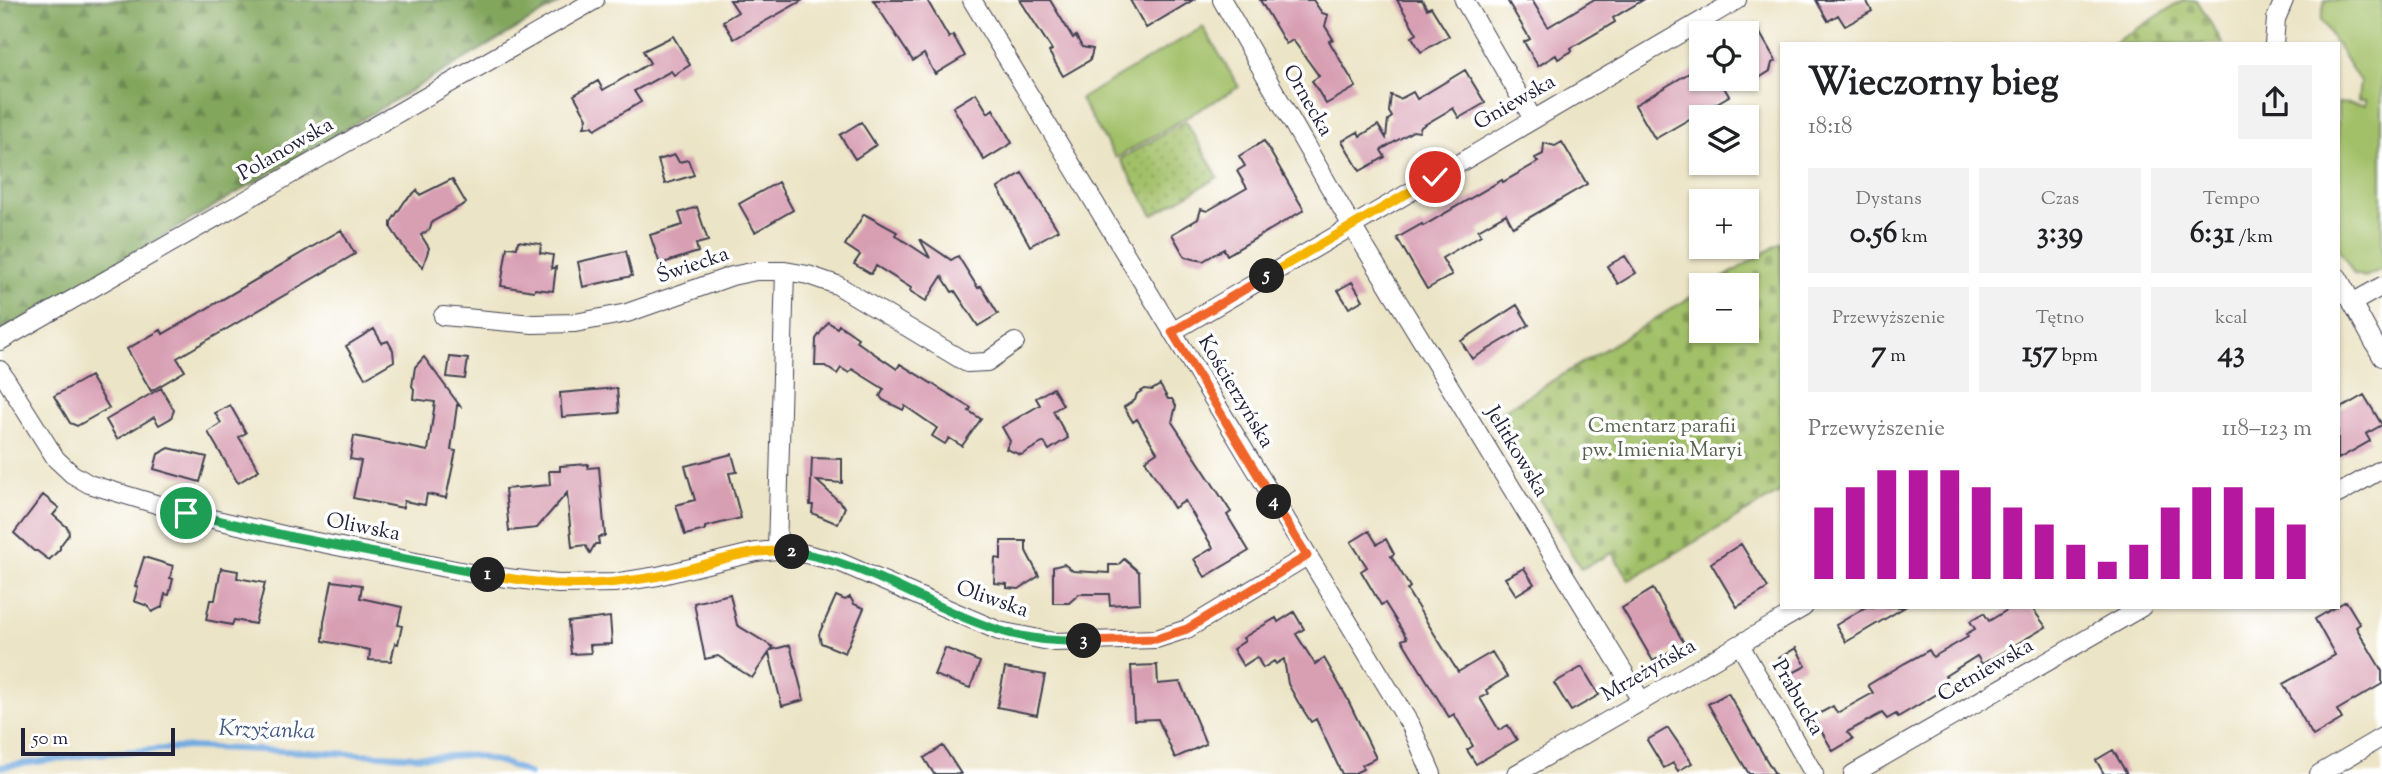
<!DOCTYPE html>
<html lang="pl">
<meta charset="utf-8">
<style>
:root{--surface:#fff;--page:#f2f2f2;--text:#202124;--muted:#757577;--accent:#b5179e}
body{margin:0;font-family:"Sorts Mill Goudy",serif;background:var(--page);color:var(--text);height:100vh;display:flex;flex-direction:column;font-size:26px;white-space:nowrap}
*{box-sizing:border-box;margin:0}
p{font-size:23px;color:var(--muted)}
.icon{flex:none;width:38px;height:38px;fill:none;stroke:currentColor;stroke-width:2;stroke-linecap:round;stroke-linejoin:round}
.map{position:relative;flex:1;overflow:hidden}
.sheet{position:absolute;left:1780px;top:42px;width:560px;height:567px;display:flex;flex-direction:column;background:var(--surface);border-radius:0px;box-shadow:0 2px 5px #0004}
.sheet>*{flex:none}
.controls{position:absolute;left:1689px;top:21px;display:grid;gap:14px}
.controls a{display:grid;place-items:center;width:70px;height:70px;border-radius:0px;background:var(--surface);box-shadow:0 2px 5px #0004;font-size:35px}
.scale{position:absolute;left:21px;bottom:18px;width:154px;box-sizing:border-box;padding-left:7px;border:4px solid #22223b;border-top:0;font-size:19px;line-height:24px;white-space:nowrap;color:#22223b;-webkit-text-stroke:5px #fff;paint-order:stroke}
.pin{position:absolute;display:grid;place-items:center;width:60px;height:60px;color:#fff;margin:-30px;border:4px solid #fff;border-radius:50%;box-shadow:0 2px 7px #0007}
.km{position:absolute;width:35px;height:35px;margin:-18px;border-radius:50%;background:#222;color:#fff;font-size:19px;line-height:35px;text-align:center}
.round{display:grid;place-items:center;flex:none;width:74px;height:74px;border-radius:0px;background:var(--page)}
.head{display:flex;align-items:center;justify-content:space-between;height:119px;padding:0 28px}
h1{font-size:38px;font-weight:700;line-height:52px}
.stats{display:grid;grid-template-columns:repeat(3,1fr);gap:10px;height:119px;padding:7px 28px}
.stats div{display:grid;align-content:center;border-radius:0px;background:var(--page);text-align:center}
.stats b{font-size:30px;font-weight:700}
.stats small{font-size:19px;font-weight:400}
.stats p{font-size:19px}
.chart{height:196px;padding:14px 28px}
.chart p{display:flex;justify-content:space-between}
.chart svg{width:100%;height:126px;margin-top:7px;stroke:var(--accent);stroke-width:6}
.map>svg:first-child{display:block}
</style>
<div class="map">
<svg width="2382" height="774" viewBox="0 0 2382 774">
<defs>
<pattern id="forest-firs" width="22" height="20" patternUnits="userSpaceOnUse" patternTransform="scale(1.75)"><rect width="22" height="20" fill="#81a65c"/><path d="M5 1l3.5 6h-7zM16 11l3.5 6h-7z" fill="#69874d"/></pattern>
<pattern id="cemetery-stones" width="16" height="16" patternUnits="userSpaceOnUse" patternTransform="scale(1.75)"><rect width="16" height="16" fill="#a2c067"/><path d="M2 7V4a2 2 0 0 1 4 0v3zM10 15v-3a2 2 0 0 1 4 0v3z" fill="#849c56"/></pattern>
<pattern id="park-dots" width="8" height="8" patternUnits="userSpaceOnUse" patternTransform="scale(1.75)"><rect width="8" height="8" fill="#a2c067"/><path d="M2 2h.1M6 6h.1" fill="none" stroke="#849c56" stroke-width="1.8" stroke-linecap="round"/></pattern>
</defs>
<rect width="100%" height="100%" fill="#fff"/>
<filter id="ink" filterUnits="userSpaceOnUse"><feTurbulence type="fractalNoise" baseFrequency=".0143" numOctaves="2"/><feDisplacementMap in="SourceGraphic" scale="14" xChannelSelector="R" yChannelSelector="G"/><feConvolveMatrix kernelMatrix="1 2 1 2 8 2 1 2 1" color-interpolation-filters="sRGB"/></filter>
<filter id="wash" filterUnits="userSpaceOnUse"><feTurbulence type="fractalNoise" baseFrequency=".00686" numOctaves="4" result="noise"/><feDisplacementMap in="SourceGraphic" scale="28" xChannelSelector="R" yChannelSelector="G"/><feGaussianBlur stdDeviation="1.57" result="paint"/><feColorMatrix in="noise" values="0 0 0 0 0 0 0 0 0 0 0 0 0 0 0 0 0 1.4 0 .05"/><feComposite in="paint" operator="in"/></filter>
<g filter="url(#wash)">
<rect width="100%" height="100%" fill="#ece4c6"/>
<path fill="#a2c067" stroke="#627151" stroke-width="2" d="M2325,0H2382V269L2365,277L2354,274L2338,248V103L2365,105V100H2358L2360,82L2338,47V44H2336L2321,20Z
M1203,27L1239,87L1116,158L1080,99Z"/>
<path fill="url(#forest-firs)" stroke="#52644c" stroke-width="2" d="M0,0H565L0,332Z"/>
<path fill="url(#cemetery-stones)" stroke="#627151" stroke-width="2" d="M2184,0H2197L2223,44H2112Z
M1781,243V492L1629,580L1612,553L1581,569L1491,418L1701,291V331H1746V285H1711Z"/>
<path fill="url(#park-dots)" stroke="#627151" stroke-width="2" d="M1186,121L1218,177L1153,215L1120,159Z"/>
<g fill="none" stroke-linecap="round" stroke-linejoin="round">
<path stroke="#72aae1" stroke-width="6" d="M0,767L96,754L190,747L429,757L470,755L504,763L530,774"/>
</g>
<g id="blocks">
<path fill="#d89fb3" d="M730,0H803L734,39L723,21L738,12Z
M873,0H927L949,38L953,35L965,56L935,74L924,54L913,61Z
M1020,0H1050L1073,38L1076,36L1082,47L1093,49L1090,60L1063,76L1049,52L1052,50Z
M1130,0H1193L1146,28Z
M1260,0H1313L1322,13L1328,15L1325,26L1333,39L1329,41L1356,87L1326,104L1312,81L1319,76L1293,40L1286,44Z
M1397,0H1422L1427,9L1431,7L1449,36L1421,52L1412,37L1417,34Z
M1507,0H1532L1548,27L1593,0H1643L1613,18L1615,22L1571,48L1572,51L1558,59L1556,55L1538,66L1524,42L1530,39Z
M1816,0H1866L1872,11L1845,26L1838,15L1828,21Z
M1757,28L1776,61L1772,63L1770,71L1759,78L1746,74V35Z
M673,36L690,65L674,75L671,71L634,91L641,102L595,129L593,126L584,127L587,118L574,95L598,81L603,90L650,63L643,51Z
M1701,66V79H1719L1729,96L1655,139L1635,105Z
M1465,70L1485,103L1459,118L1453,108L1421,127L1419,132L1413,131L1381,150L1385,157L1360,171L1342,141L1358,132L1360,136L1378,125L1386,138L1388,120L1392,117L1389,112L1391,95L1400,99L1413,92L1417,99Z
M976,93L988,113L993,109L1012,143L984,160L953,107Z
M861,122L876,145L855,159L840,135Z
M1264,141L1304,210L1227,255L1224,249L1203,261L1185,257L1172,234L1198,219L1201,209L1207,211L1247,188L1237,171L1245,166L1239,156Z
M1562,142L1587,184L1513,227L1506,214L1478,230L1481,235L1442,258L1452,275L1427,289L1397,238L1422,224L1423,226L1502,180L1503,182L1538,162L1535,158L1543,154L1544,143L1555,146Z
M675,155L679,162L688,160L694,175L665,184L658,160Z
M1022,173L1058,230L1030,246L998,188Z
M452,179L466,203L432,222L430,229L421,235L429,248L423,267L407,252L391,228V222L405,201L417,190L420,195Z
M778,182L793,210L755,232L739,204Z
M697,207L708,241L696,244L698,252L660,264L650,235L683,225L679,213Z
M864,214L897,232L895,235L930,258L920,239L951,260L958,256L978,288L981,286L998,314L978,326L955,291L952,292L942,276L926,301L910,291L911,288L876,266L871,274L854,264L860,255L845,245Z
M341,230L355,254L177,358L185,371L151,391L127,349L161,330L163,334Z
M518,241L541,244L540,253L553,255L551,269L556,267L553,291L535,289L534,291L501,286L507,247L517,248Z
M626,251L632,276L583,287L578,262Z
M1625,256L1636,273L1618,284L1607,266Z
M1352,282L1363,300L1349,308L1338,290Z
M1517,305L1529,325L1472,359L1461,341Z
M828,322L837,328L839,325L848,331L858,338L856,341L866,348L897,369L900,364L971,408L969,411L981,419L962,446L949,438L945,444L932,436L937,428L905,406L903,410L883,400L880,396L884,389L852,369L849,373L841,368L837,374L825,366H815L816,339Z
M374,329L382,343L388,341L393,350L394,361L365,378L346,346Z
M424,357L460,406L457,405L451,450L456,451L446,498L427,494L425,505L404,501L403,508L353,498L361,461L350,459L354,436L428,451L435,402L413,399L414,389L412,386L415,367Z
M450,357L468,359L465,379L447,377Z
M90,376L109,408L77,426L70,423L54,396Z
M1160,385L1168,399H1172L1176,406L1172,422L1231,512L1227,515L1249,551L1205,577L1194,559L1213,548L1185,501L1174,508L1145,460L1157,452L1137,419L1133,422L1124,407L1135,400L1137,394L1145,389L1152,390Z
M161,388L174,410L171,418L159,425L154,417L117,439L106,420Z
M617,388L619,413L562,417L560,393Z
M1053,388L1063,405L1053,411L1068,438L1049,450L1044,442L1021,455L1006,449L1010,441L1002,427L1040,405L1036,398Z
M2364,395L2382,425L2366,434L2370,441L2338,459V410Z
M230,405L246,433L239,437L259,470L238,483L208,432L221,423L215,413Z
M169,448L207,457L200,482L154,469L158,454Z
M732,454L737,472L729,473L741,518L705,527V530L685,535L676,505L695,500L685,466Z
M812,458L842,459V483L817,481L845,507L838,524L812,513L813,505H810Z
M588,464V468L599,467L605,536L598,537L599,544H595L590,553L585,545L572,547L567,493L537,528L509,531L505,489L550,485L549,471H560V466Z
M43,495L59,508L53,515L68,528L69,534L60,546V549L49,560L37,551H34L14,533Z
M1369,531L1377,544L1386,539L1394,554L1391,556L1410,587L1407,590L1458,672L1492,652L1507,677L1486,690L1488,694L1480,698L1499,730L1508,725L1517,740L1476,764L1467,750L1473,746L1454,714L1449,717L1402,640L1407,638L1385,603L1381,605L1361,571L1367,567L1351,542Z
M1001,541H1026V551L1039,576L1019,589L1007,588V584L994,583L995,558L1001,559Z
M1741,544L1768,588L1737,607L1711,563Z
M144,557L173,566L170,578L173,579L169,595L165,594L162,607L152,612L148,606L134,601L138,587L135,586Z
M1124,559L1139,572L1140,603L1110,605L1109,594H1079L1069,603H1053V567L1064,564L1073,571L1109,573V565H1118Z
M221,568L238,571L237,578L265,583L255,624L234,620L232,625L206,620L210,600H215Z
M1524,568L1534,584L1516,595L1505,578Z
M332,581L362,585L360,598L402,607L398,625L402,626L398,644L395,643L391,661L369,660L370,650L323,641L324,622Z
M1653,589L1684,643L1653,661L1622,608Z
M730,594L737,625L773,647L771,650L790,645L804,700L782,706L769,653L752,678L718,656L705,659L694,603Z
M836,596L845,600L850,597L854,604L864,608L845,653L821,643L819,634Z
M2346,601L2360,624L2356,627L2382,671V684L2337,710L2342,719L2313,736L2283,684L2335,655L2315,619Z
M1866,607H1905L1846,642L1836,625Z
M2012,607H2031L2046,627L1982,664L1977,656L1945,676L1949,683L1940,688L1942,691L1898,717L1896,714L1887,719L1882,713L1847,732L1853,739L1833,751L1813,717L1833,706L1837,713L1873,693L1868,685L1905,663L1929,650L1933,657L1968,637L1966,634L1975,629L1970,621L1984,613L1989,621Z
M1294,612L1304,629L1296,634L1315,664L1324,658L1346,696L1376,758L1362,765L1363,769L1353,774H1342L1316,719L1311,722L1298,702L1288,684L1284,659L1276,664L1274,661L1263,668L1257,657L1243,666L1233,649L1245,641L1243,638L1259,628L1276,618L1278,622Z
M610,617L612,644L590,645L591,653L571,654L568,622Z
M945,648L980,662L970,688L934,675Z
M1796,648L1806,666L1789,675L1779,658Z
M1157,665L1158,684L1180,682L1206,744L1175,758L1158,719L1134,720L1131,666Z
M1582,667L1599,695L1571,711L1554,683Z
M1005,668L1045,675L1037,715L997,707Z
M1728,693L1763,754L1775,774H1749L1724,732L1708,704Z
M1668,728L1692,763L1678,771L1673,763L1664,768L1647,740Z
M943,746L961,774H934L924,758Z
M2113,750L2127,774H2104L2096,760Z"/>
</g>
</g>
<g filter="url(#ink)">
<use href="#blocks" fill-opacity="0" stroke="#403f50" stroke-width="2"/>
<g fill="none" stroke-linecap="round" stroke-linejoin="round">
<defs>
<path id="minor" d="M972,0L1411,726L1432,774
M1222,0L1352,226L1642,702
M1464,0L1533,119
M2274,44L2276,19L2284,0
M2338,277L2382,357
M2352,303L2382,286
M443,316L533,324L575,323L627,313L732,276L756,271H785L808,275L837,285L967,363L987,362L1015,342
M1172,332L1737,0
M0,341L595,0
M0,370L56,459L72,474L89,484L186,513L292,537L475,574L558,584L614,583L658,576L756,552L777,550L806,554L839,562L999,631L1054,642L1156,639L1187,629L1307,556
M2338,494L2382,469
M777,550L785,271
M1740,645L1814,774
M1516,774L1804,607
M1853,774L2142,607
M2319,774L2382,737"/>
</defs>
<use href="#minor" stroke="#403f50" stroke-width="20"/>
<use href="#minor" stroke="#fff" stroke-width="18"/>
</g>
</g>
<g fill="none" stroke-linecap="round" stroke-linejoin="round" filter="url(#ink)">
<defs>
<path id="split-1" d="M186,513L292,537L488,575"/>
<path id="split-2" d="M488,575C511,578 535,583 558,584C590,586 623,582 654,577C700,569 745,546 792,552"/>
<path id="split-3" d="M792,552C866,561 928,608 998,630C1026,639 1055,642 1084,641"/>
<path id="split-4" d="M1084,641L1156,639L1187,629L1307,556L1274,502"/>
<path id="split-5" d="M1267,276L1172,332L1274,502"/>
<path id="split-6" d="M1267,276L1435,177"/>
</defs>
<use href="#split-1" stroke="#fff" stroke-width="14"/>
<use href="#split-2" stroke="#fff" stroke-width="14"/>
<use href="#split-3" stroke="#fff" stroke-width="14"/>
<use href="#split-4" stroke="#fff" stroke-width="14"/>
<use href="#split-5" stroke="#fff" stroke-width="14"/>
<use href="#split-6" stroke="#fff" stroke-width="14"/>
<use href="#split-1" stroke="#22a559" stroke-width="9"/>
<use href="#split-2" stroke="#f5b400" stroke-width="9"/>
<use href="#split-3" stroke="#22a559" stroke-width="9"/>
<use href="#split-4" stroke="#f0652b" stroke-width="9"/>
<use href="#split-5" stroke="#f0652b" stroke-width="9"/>
<use href="#split-6" stroke="#f5b400" stroke-width="9"/>
</g>
<g text-anchor="middle" dominant-baseline="central" stroke-width="7" stroke-linejoin="round" paint-order="stroke">
<g font-size="21" fill="#22223b" stroke="#fff">
<text transform="translate(1307 101) rotate(60)">Ornecka</text>
<text transform="translate(1515 103) rotate(-30)">Gniewska</text>
<text transform="translate(286 150) rotate(-30)">Polanowska</text>
<text transform="translate(693 266) rotate(-19)">Świecka</text>
<text transform="translate(1235 392) rotate(59)">Kościerzyńska</text>
<text transform="translate(1516 452) rotate(59)">Jelitkowska</text>
<text transform="translate(363 528) rotate(11)">Oliwska</text>
<text transform="translate(992 600) rotate(19)">Oliwska</text>
<text transform="translate(1649 671) rotate(-30)">Mrzeżyńska</text>
<text transform="translate(1986 671) rotate(-30)">Cetniewska</text>
<text transform="translate(1797 698) rotate(60)">Prabucka</text>
</g>
<g font-size="21" fill="#55614d" stroke="#fff">
<text x="1662" y="427">Cmentarz parafii<tspan x="1662" dy="24">pw. Imienia Maryi</tspan></text>
</g>
<g font-size="23" font-style="italic" fill="#42587d" stroke="#fff">
<text transform="translate(267 731) rotate(2)">Krzyżanka</text>
</g>
</g>
</svg>
<div class="controls">
<a><svg class="icon" aria-label="locate" viewBox="0 0 24 24"><circle cx="12" cy="12" r="6"/><path d="M12 2v4M12 18v4M2 12h4M18 12h4"/></svg></a>
<a><svg class="icon" aria-label="layers" viewBox="0 0 24 24"><path d="M12 4l9 5-9 5-9-5zM3 14l9 5 9-5"/></svg></a>
<a>+</a>
<a>−</a>
</div>
<div class="scale">50 m</div>
<div class="pin" style="left:186px;top:513px;background:#1e9e55"><svg class="icon" aria-label="arrive" viewBox="0 0 24 24"><path d="M6 21V4h12l-3 4 3 4H6"/></svg></div>
<div class="pin" style="left:1435px;top:177px;background:#d93025"><svg class="icon" aria-label="check" viewBox="0 0 24 24"><path d="M5 12l5 5 9-10"/></svg></div>
<b class="km" style="left:488px;top:575px">1</b>
<b class="km" style="left:792px;top:552px">2</b>
<b class="km" style="left:1084px;top:641px">3</b>
<b class="km" style="left:1274px;top:502px">4</b>
<b class="km" style="left:1267px;top:276px">5</b>
<section class="sheet">
<div class="head"><div><h1>Wieczorny bieg</h1><p>18:18</p></div><a class="round"><svg class="icon" aria-label="share" viewBox="0 0 24 24"><path d="M12 15V3M7 8l5-5 5 5M5 13v7h14v-7"/></svg></a></div>
<div class="stats">
<div><p>Dystans</p><b>0.56<small> km</small></b></div>
<div><p>Czas</p><b>3:39</b></div>
<div><p>Tempo</p><b>6:31<small> /km</small></b></div>
</div>
<div class="stats">
<div><p>Przewyższenie</p><b>7<small> m</small></b></div>
<div><p>Tętno</p><b>157<small> bpm</small></b></div>
<div><p>kcal</p><b>43</b></div>
</div>
<div class="chart"><p><span>Przewyższenie</span>118–123 m</p>
<svg viewBox="0 0 160 44" preserveAspectRatio="none"><path d="M5 44V19M15 44V12M25 44V6M35 44V6M45 44V6M55 44V12M65 44V19M75 44V25M85 44V32M95 44V38M105 44V32M115 44V19M125 44V12M135 44V12M145 44V19M155 44V25"/></svg>
</div>
</section>
</div>
